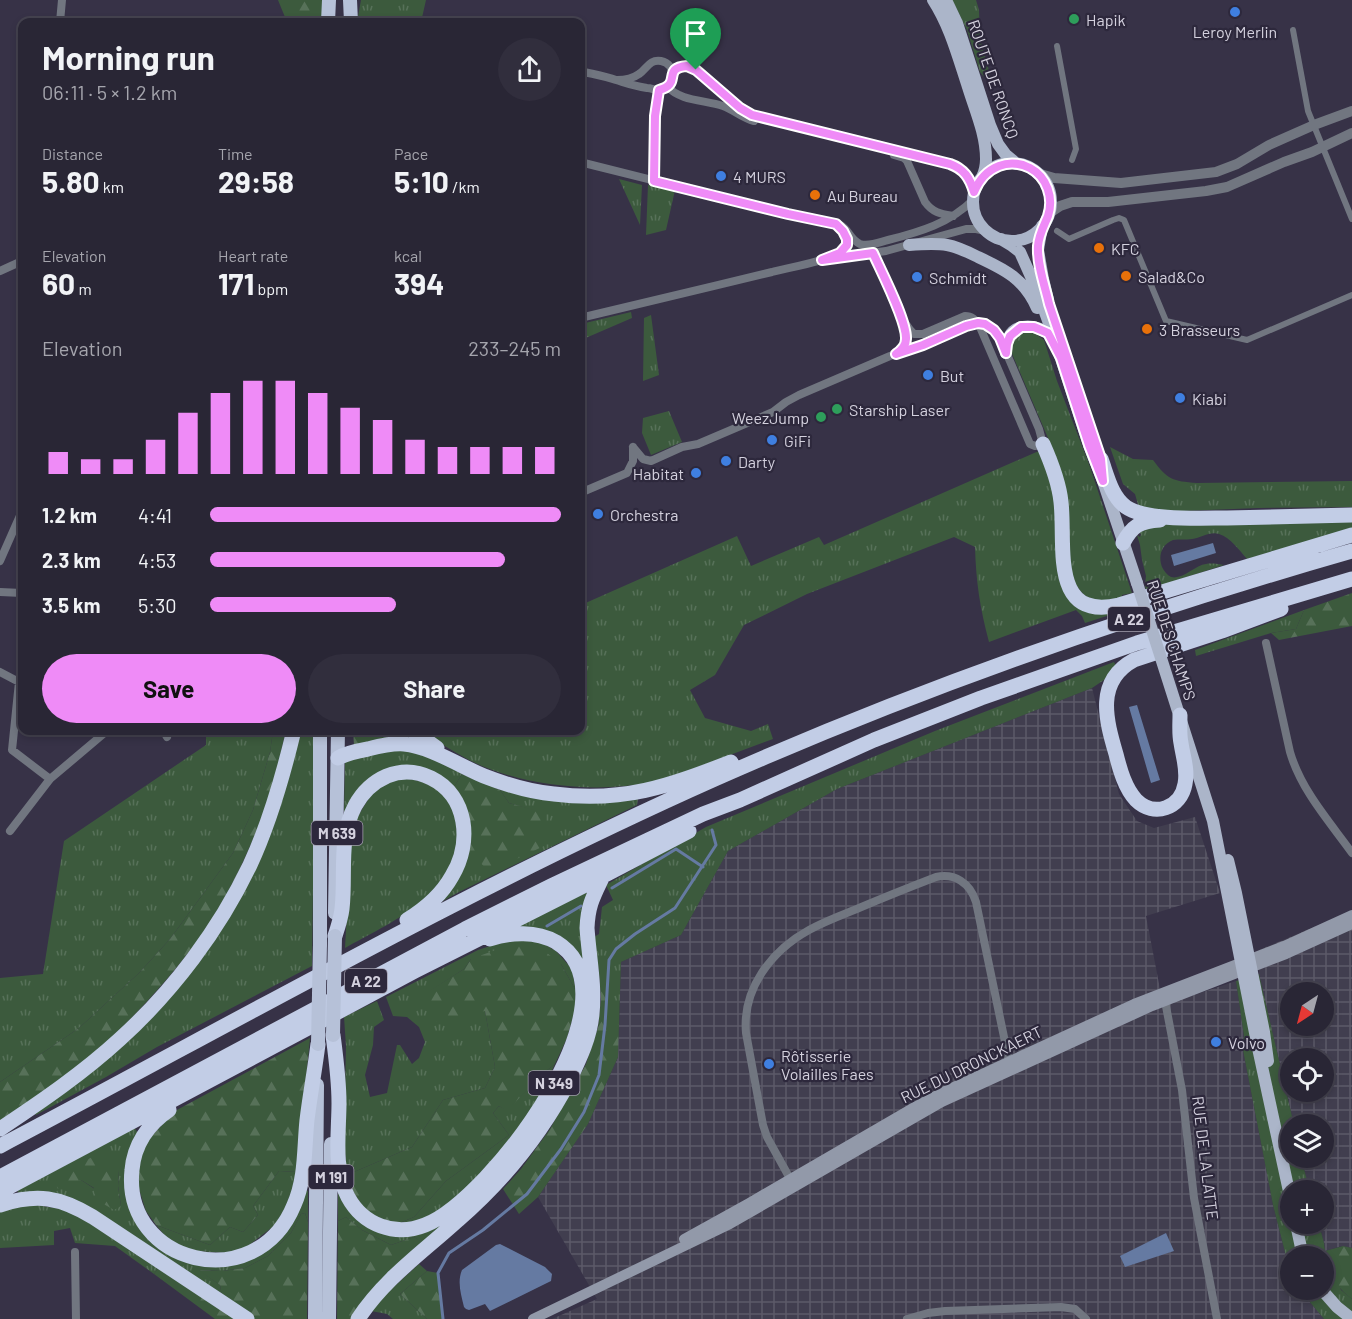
<!DOCTYPE html>
<meta charset="utf-8">
<style>
:root{--surface:#292635;--page:#312e3d;--text:#f1f3f6;--muted:#a5a5ad;--line:#454350;--accent:#ef8bf7}
body{margin:0;font-family:Barlow,sans-serif;background:var(--page);color:var(--text);height:100vh;display:flex;flex-direction:column;font-size:22px;white-space:nowrap}
*{box-sizing:border-box;margin:0}
p{font-size:20px;color:var(--muted)}
.icon{flex:none;width:33px;height:33px;fill:none;stroke:currentColor;stroke-width:2;stroke-linecap:round;stroke-linejoin:round}
.map{position:relative;flex:1;overflow:hidden}
.panel{position:absolute;left:18px;top:18px;width:567px;height:717px;display:flex;flex-direction:column;background:var(--surface);border-radius:12px;box-shadow:0 3px 9px #0003,0 0 0 2px var(--line)}
.panel>*{flex:none}
.needle{width:39px;rotate:216deg}
.fabs{position:absolute;left:1280px;top:982px;display:grid;gap:12px}
.fabs a{display:grid;place-items:center;width:54px;height:54px;border-radius:50%;background:var(--surface);box-shadow:0 3px 9px #0003,0 0 0 2px var(--line);font-size:30px}
.pin{position:absolute;display:grid;place-items:center;width:51px;height:51px;color:#fff;margin:-62px -26px;border-radius:50% 50% 50% 0;rotate:-45deg;box-shadow:0 0 6px #0007}
.pin .icon{rotate:45deg}
.round{display:grid;place-items:center;flex:none;width:63px;height:63px;border-radius:32px;background:var(--page)}
.summary{display:flex;align-items:center;justify-content:space-between;height:102px;padding:0 24px}
h1{font-size:33px;font-weight:700;line-height:45px}
.metrics{display:grid;grid-template-columns:repeat(3,1fr);gap:9px;height:102px;padding:6px 24px}
.metrics div{display:grid;align-content:center}
.metrics b{font-size:30px;font-weight:700}
.metrics small{font-size:16px;font-weight:400}
.metrics p{font-size:16px}
.chart{height:168px;padding:12px 24px}
.chart p{display:flex;justify-content:space-between}
.chart svg{width:100%;height:108px;margin-top:6px;stroke:var(--accent);stroke-width:6}
.primary-button{display:flex;gap:12px;margin-top:auto;padding:12px 24px}
.primary-button a{flex:1;height:69px;border-radius:36px;background:var(--accent);color:#111;font-size:24px;font-weight:700;line-height:69px;text-align:center}
.primary-button a+a{background:var(--page);color:var(--text)}
ul{padding:0 24px;list-style:none;font-size:20px}
li{display:grid;grid-template-columns:96px 72px 1fr;align-items:center;height:45px}
li i{height:15px;border-radius:8px;background:var(--accent)}
.map>svg:first-child{display:block}
</style>
<div class="map">
<svg width="1352" height="1319" viewBox="0 0 1352 1319">
<defs>
<pattern id="industrial-grid" width="8" height="8" patternUnits="userSpaceOnUse" patternTransform="scale(1.5)"><rect width="8" height="8" fill="#413e4f"/><path d="M0 4h8M4 0v8" fill="none" stroke="#5c5968"/></pattern>
<pattern id="grass-tufts" width="24" height="20" patternUnits="userSpaceOnUse" patternTransform="scale(1.5)"><rect width="24" height="20" fill="#3c5a3d"/><path d="M3 7l-1-3M5 7V3M7 7l1-3M15 17l-1-3M17 17v-4M19 17l1-3" fill="none" stroke="#577159"/></pattern>
<pattern id="forest-firs" width="22" height="20" patternUnits="userSpaceOnUse" patternTransform="scale(1.5)"><rect width="22" height="20" fill="#3c5a3d"/><path d="M5 1l3.5 6h-7zM16 11l3.5 6h-7z" fill="#577159"/></pattern>
</defs>
<rect width="100%" height="100%" fill="#373247"/>
<path fill="url(#industrial-grid)" fill-rule="evenodd" d="M1092,688L1119,794L1137,821L1154,828L1195,817L1220,893L1146,916L1160,989L1170,1003L1236,981L1244,1036L1242,1045L1273,1205L1290,1272V1290H1300L1324,1319H552L597,1299L538,1197L588,1124L618,1057L621,962L681,935L728,851L837,789Z
M1352,911V1248L1342,1246L1325,1251L1324,1243L1319,1224H1323V1191H1310L1301,1158H1323V1125H1294L1259,974V950ZM1290,993H1323V1026H1290ZM1290,1059H1323V1092H1290Z"/>
<path fill="url(#grass-tufts)" fill-rule="evenodd" d="M361,0H426L421,22H357Z
M952,0H976L979,10L980,38L991,78H985L980,72L967,30Z
M619,179L642,185L640,225Z
M648,185L675,190L666,230L646,235Z
M631,312L632,318L581,340V324Z
M651,315L659,375L643,381L644,318Z
M1029,332L1036,334L1044,340L1057,381L1089,464L1132,593L1122,595V598C1096,602 1087,604 1073,580L1051,445L1010,349C1013,339 1018,333 1029,332Z
M669,411L682,442L651,455L642,433L643,418Z
M1110,447L1133,459L1153,460C1168,480 1172,481 1197,483L1352,481V507L1258,508L1157,512L1139,508L1135,494L1123,484Z
M1041,450L1053,483L1064,589L1113,611L1116,613L1085,623L1082,616L1076,610L989,642C980,608 976,582 975,547L954,537L807,594L744,625L715,675L690,690L705,718L751,731L768,724L773,739C750,747 727,756 704,765C688,771 670,779 652,782C595,794 521,786 469,760C452,751 437,741 422,731L580,730L581,605L737,536L751,566L819,537L824,545Z
M1352,519V529L1247,559C1239,550 1231,538 1219,534C1210,531 1201,538 1192,539C1186,540 1179,539 1173,540C1161,545 1158,556 1162,567C1164,571 1167,575 1171,577C1183,580 1195,565 1206,564C1211,563 1219,564 1224,565L1159,586L1156,585L1146,590L1145,585L1146,576L1142,560L1140,545L1137,535L1140,537L1141,534L1137,532L1156,524Z
M1304,610L1296,629L1271,633L1196,656L1195,650Z
M1114,662L1116,666L1104,680L1092,688L837,789L728,851L681,935L621,962L619,1025H605L608,974L599,973L594,937L599,934L602,907L613,900L606,885L706,827L935,731Z
M206,731H273L270,752L253,810L233,853L170,939L139,973L79,1028L0,1082V978L43,974L64,841L206,745Z
M301,731H315L312,966L157,1047L106,1077L36,1115L35,1114L86,1076L223,926Z
M402,749L435,758L462,774L454,787L408,766L346,813L344,812L345,760Z
M402,778C426,781 442,786 453,810C456,817 456,825 457,832C460,893 390,923 345,948L351,841L355,821L372,793L386,783Z
M500,790L638,799L637,805L459,892L441,902L468,849L546,814L509,803Z
M588,889V979L577,955L517,926Z
M525,939L541,942L556,951L572,969L576,991L561,964L471,959L464,969L430,991L485,1011L495,1067L485,1088L443,1100L412,1147L347,1175L344,1140L346,1046L344,1017L377,1001L384,1020L374,1027L373,1045L365,1075L370,1097L387,1093L397,1045H400L412,1064L419,1058L425,1042L419,1027L407,1017L393,1016L386,997L478,950L499,943Z
M1259,974L1294,1125H1290V1158H1301L1310,1191H1290V1224H1319L1324,1243L1325,1251L1341,1290L1352,1299V1319H1324L1300,1290H1323V1257H1290V1272L1289,1268L1273,1205L1242,1045L1244,1036L1236,981Z
M555,1064C548,1078 542,1093 534,1106C510,1141 460,1205 420,1220C413,1222 404,1222 397,1224L414,1217L446,1181L509,1135L493,1113L499,1106L507,1110L541,1075Z
M134,1127L139,1135L128,1165L158,1244L243,1261L306,1190L308,1191V1222L305,1213L301,1214L291,1233L268,1256L245,1268L222,1271L199,1270L220,1285L222,1297L102,1217L19,1194L17,1190ZM119,1170L118,1186L121,1206L81,1180Z
M279,1171L297,1172L291,1193L284,1211L274,1226L244,1249L227,1253L194,1251L181,1246L166,1237L156,1225L210,1245L230,1227L243,1232L258,1215L253,1206Z
M338,1192L381,1232L455,1215L424,1244L414,1237L391,1245L362,1230L346,1217L338,1221Z
M30,1204L67,1210L91,1222L159,1267L154,1274L115,1246L75,1243L70,1228L54,1231V1245L0,1248V1212Z
M419,1264L427,1271L400,1294L427,1319H393L387,1314L371,1311L387,1293Z"/>
<path fill="url(#forest-firs)" d="M278,0H323V22H287Z
M1352,593V626L1279,640L1271,633L1296,629L1304,610Z
M273,731H286C281,749 278,769 272,788C259,828 242,868 221,904C204,934 182,962 159,988C137,1013 114,1037 88,1058C60,1081 29,1101 0,1123V1082L79,1028L139,973L170,939L233,853L253,810L270,752Z
M353,731H391V737L354,745Z
M462,774L500,790L509,803L546,813L544,846L489,872L468,849L454,787Z
M512,944L538,946L561,964L576,991L575,1010L567,1038L555,1064L541,1075L507,1111L499,1106L493,1113L509,1135L446,1181L414,1217L397,1224L380,1219L365,1210L354,1193L347,1175L412,1147L443,1100L485,1088L495,1067L485,1011L429,1023V991L464,969L471,959Z
M599,973H608L605,1025H619L618,1057L588,1124L538,1197L519,1214L503,1189L521,1169L550,1129L586,1064L598,1027L601,999Z
M310,1038L297,1172L279,1171L253,1206L258,1215L243,1232L230,1227L210,1245L156,1225L146,1211L139,1189L138,1164L147,1141L175,1111Z
M98,1154L119,1170L118,1186L121,1206L114,1210L95,1199L94,1188L81,1180L58,1189L52,1178Z
M305,1213L308,1222L307,1319H254L222,1297L220,1285L198,1270L222,1271L245,1268L268,1256L291,1233L301,1214Z
M346,1217L362,1230L391,1245L414,1237L422,1242L354,1319H337L338,1221Z
M1343,1246L1352,1248V1299C1332,1284 1332,1274 1325,1251Z
M159,1267L236,1319H215L154,1274Z
M427,1271L438,1273L443,1319H427L400,1294Z"/>
<path fill="#657aa2" d="M1213,543L1216,553L1174,566L1171,555Z
M1137,705L1160,780L1151,783L1129,707Z
M1166,1233L1174,1251L1125,1267L1120,1256Z
M500,1244L545,1267L552,1274L551,1281L490,1311L485,1304L469,1310L466,1309L464,1307C461,1294 457,1282 462,1270L496,1245Z"/>
<g fill="none" stroke-linecap="round" stroke-linejoin="round">
<path stroke="#657aa2" stroke-width="3" d="M612,888L676,849L703,867
M547,926L581,906
M443,1319L438,1273L449,1253L483,1230L527,1194L561,1149L584,1112L599,1075L605,1025L609,960L616,949L635,934L675,908L716,845L712,830"/>
<path stroke="#717680" stroke-width="6" d="M1293,30L1308,111L1352,219
M1057,46L1076,149L1072,160
M1057,231L1069,239L1113,220L1119,218L1124,220L1166,321L1247,340L1352,295"/>
<path stroke="#717680" stroke-width="8" d="M60,22L62,0
M580,71C592,74 605,76 616,80C629,84 634,86 647,88C652,88 656,91 661,90C677,87 677,64 661,61C649,59 647,69 639,74C632,79 624,80 617,80
M673,72C679,67 685,65 693,68L743,110L752,115L954,165C966,171 971,180 974,192
M668,87C680,101 705,100 723,106C734,110 742,118 754,121
M894,155L904,158L907,161L925,202C933,213 941,214 953,216
M580,162L788,214L840,225C849,229 850,240 860,244C869,247 880,242 888,240C920,232 950,223 973,200
M654,181L655,116L659,90
M834,258L886,251L966,229H976L986,231
M0,271L22,261
M580,318C645,303 708,287 772,272C787,268 833,260 843,251C850,245 846,237 842,231
M897,353C908,345 907,336 903,325
M633,447L643,459L651,461L682,447L698,444L773,412L786,402L799,395L890,356L923,345L973,324L978,323L990,326L1000,338L1039,429L1043,444L1035,446L1030,444L980,327C977,321 973,316 965,316L923,334H914C899,321 882,273 873,253
M580,493L627,473L633,461V447
M0,561L22,511
M0,592L22,593
M1266,643L1290,752C1301,790 1329,821 1352,853
M0,672L19,682L12,750L50,779
M163,730L167,737
M10,831L50,779L108,730
M1165,1001L1182,1090L1194,1198L1217,1319
M793,1184L767,1137L763,1125L746,1033C742,989 771,951 809,930C825,921 842,915 859,908C885,897 910,887 936,877C955,873 970,883 976,902L1010,1066
M75,1252L76,1319
M907,1319L928,1313L945,1311L1061,1307L1075,1309L1086,1319"/>
<path stroke="#717680" stroke-width="10" d="M1037,173L1054,178L1121,183L1216,172L1237,164L1269,145L1314,125L1352,111
M1048,214L1060,206L1072,202H1108L1206,191L1227,187L1284,162L1312,152L1352,133"/>
<path stroke="#9299a9" stroke-width="10" d="M684,1239L749,1203L911,1109L945,1091L1134,1004L1284,946L1352,915
M533,1319L730,1224L942,1102L1152,1006L1286,954L1352,924"/>
<path stroke="#abb5c9" stroke-width="12" d="M933,0C950,26 958,57 968,87C975,110 986,134 986,159C986,165 985,171 982,177
M946,0L957,23L990,125L998,144L1006,155L1017,164
M973 202a39 39 0 1 1 78 0a39 39 0 1 1-78 0Z
M1042,226L1038,250L1043,279L1048,300
M1001,239L1011,245L1020,252L1037,290L1056,343L1089,445L1103,481L1137,583
M909,245C922,244 935,243 947,245C958,247 968,252 978,257C1006,270 1024,279 1037,308
M1006,353C1005,325 1028,321 1048,333
M1161,658L1213,821L1258,1048L1290,1196
M1228,860L1236,893L1264,1032L1268,1061
M1296,1224L1303,1257
M1322,1290L1337,1307L1352,1319"/>
<path stroke="#b6c1d8" stroke-width="14" d="M350,0L351,22
M328,22L329,0
M335,913L338,730
M320,944V730
M315,1319L317,1085
M329,1319L331,1144"/>
<path stroke="#c2cde6" stroke-width="15" d="M1043,444C1051,462 1059,482 1061,502C1066,545 1049,621 1119,605L1352,535
M1101,459C1107,475 1111,496 1126,507C1146,521 1202,518 1227,518C1268,517 1310,516 1352,515
M1123,543C1132,526 1140,521 1160,520
M1180,715C1180,724 1179,734 1181,743C1183,757 1188,770 1185,784C1181,808 1154,818 1136,800C1125,788 1120,770 1116,754C1106,720 1095,681 1134,660L1222,631L1281,609
M412,730L437,748
M338,758C347,753 357,751 368,749C380,746 392,743 404,744C429,746 460,766 484,776C507,785 530,792 554,794C623,803 669,786 731,762
M335,936C338,927 341,918 342,909C346,875 338,838 355,806C362,793 373,782 387,776C402,770 417,771 431,778C468,796 472,843 452,876C442,894 425,909 407,920
M333,1035C336,1058 339,1080 339,1103C339,1133 333,1169 348,1197C363,1225 395,1237 425,1225C490,1200 645,996 556,942C536,931 511,932 490,939
M169,1110C148,1124 134,1145 132,1170C122,1264 256,1298 294,1205C306,1178 304,1149 307,1120C310,1095 315,1069 318,1044
M0,1129C42,1101 83,1073 120,1039C173,991 219,930 250,865C270,822 283,776 294,730
M0,1146C237,1021 470,888 715,779C922,687 1135,613 1352,551
M0,1177L465,929L551,886L703,814L740,800L874,740L981,698L1137,643L1352,579
M0,1192L415,971L603,876L689,831
M0,1205C37,1193 60,1197 93,1217L247,1319
M358,1319C384,1279 423,1252 458,1220C504,1180 542,1133 570,1079C580,1058 590,1037 592,1014C595,986 589,957 587,928C588,905 593,897 603,876"/>
<path stroke="#abb5c9" stroke-width="12" d="M1137,583L1161,658"/>
<path stroke="#b6c1d8" stroke-width="14" d="M333,1035L335,936
M318,1044L320,944"/>
</g>
<g fill="none" stroke-linecap="round" stroke-linejoin="round">
<defs>
<path id="route" d="M687,66L696,70L740,108L752,115L950,164C964,169 970,178 974,192C979,180 986,171 999,166C1009,162 1020,163 1030,168C1047,177 1054,198 1048,216C1044,226 1039,234 1038,246C1037,265 1045,286 1049,304L1101,459L1103,481L1089,445L1061,358L1048,333L1034,327H1021L1010,336L1007,344L1006,353L1000,338L994,330L985,324L978,323L966,326L923,345L896,354C902,350 906,346 906,339C907,321 881,271 873,253L822,260L840,253L847,245V239L843,231L836,224L788,214L654,181L655,116L659,90C683,84 661,68 687,66Z"/>
</defs>
<use href="#route" stroke="#fff" stroke-width="12"/>
<use href="#route" stroke="#ef8bf7" stroke-width="8"/>
</g>
<g fill="#3f7fe0" stroke="#2d283c" stroke-width="2">
<circle cx="1235" cy="12" r="6"/>
<circle cx="721" cy="176" r="6"/>
<circle cx="917" cy="277" r="6"/>
<circle cx="928" cy="375" r="6"/>
<circle cx="1180" cy="398" r="6"/>
<circle cx="772" cy="440" r="6"/>
<circle cx="726" cy="461" r="6"/>
<circle cx="696" cy="473" r="6"/>
<circle cx="598" cy="514" r="6"/>
<circle cx="1216" cy="1042" r="6"/>
<circle cx="769" cy="1064" r="6"/>
</g>
<g fill="#2e9e5b" stroke="#2d283c" stroke-width="2">
<circle cx="1074" cy="19" r="6"/>
<circle cx="837" cy="409" r="6"/>
<circle cx="821" cy="417" r="6"/>
</g>
<g fill="#e8710a" stroke="#2d283c" stroke-width="2">
<circle cx="815" cy="195" r="6"/>
<circle cx="1099" cy="248" r="6"/>
<circle cx="1126" cy="276" r="6"/>
<circle cx="1147" cy="329" r="6"/>
</g>
<g text-anchor="middle" dominant-baseline="central" stroke-width="4.5" stroke-linejoin="round" paint-order="stroke">
<g fill="#2d283c" stroke="#a29ead" stroke-width="1.5">
<rect x="1108" y="607" width="42" height="24" rx="4.5"/>
<rect x="311.5" y="821" width="51" height="24" rx="4.5"/>
<rect x="345" y="969" width="42" height="24" rx="4.5"/>
<rect x="528.5" y="1071" width="51" height="24" rx="4.5"/>
<rect x="308.5" y="1165" width="45" height="24" rx="4.5"/>
</g>
<g font-size="15" font-weight="bold" fill="#d4d1de">
<text x="1129" y="619">A 22</text>
<text x="337" y="833">M 639</text>
<text x="366" y="981">A 22</text>
<text x="554" y="1083">N 349</text>
<text x="331" y="1177">M 191</text>
</g>
<g font-size="16" fill="#d4d1de" stroke="#2d283c" text-anchor="start">
<text x="1086" y="19">Hapik</text>
<text x="1235" y="31" text-anchor="middle">Leroy Merlin</text>
<text x="733" y="176">4 MURS</text>
<text x="827" y="195">Au Bureau</text>
<text x="1111" y="248">KFC</text>
<text x="1138" y="276">Salad&amp;Co</text>
<text x="929" y="277">Schmidt</text>
<text x="1159" y="329">3 Brasseurs</text>
<text x="940" y="375">But</text>
<text x="1192" y="398">Kiabi</text>
<text x="849" y="409">Starship Laser</text>
<text x="809" y="417" text-anchor="end">WeezJump</text>
<text x="784" y="440">GiFi</text>
<text x="738" y="461">Darty</text>
<text x="684" y="473" text-anchor="end">Habitat</text>
<text x="610" y="514">Orchestra</text>
<text x="1228" y="1042">Volvo</text>
<text x="781" y="1055">Rôtisserie<tspan x="781" dy="18">Volailles Faes</tspan></text>
</g>
<g font-size="16" fill="#d4d1de" stroke="#2d283c">
<text transform="translate(994 79) rotate(71)">ROUTE DE RONCQ</text>
<text transform="translate(1172 640) rotate(72)">RUE DES CHAMPS</text>
<text transform="translate(971 1064) rotate(-26)">RUE DU DRONCKAERT</text>
<text transform="translate(1206 1158) rotate(83)">RUE DE LA LATTE</text>
</g>
</g>
</svg>
<div class="fabs">
<a><svg class="needle" viewBox="-14 -14 28 28"><path d="M0-13l5 13h-10z" fill="#e53935"/><path d="M0 13l5-13h-10z" fill="#a5a5ad"/></svg></a>
<a><svg class="icon" aria-label="locate" viewBox="0 0 24 24"><circle cx="12" cy="12" r="6"/><path d="M12 2v4M12 18v4M2 12h4M18 12h4"/></svg></a>
<a><svg class="icon" aria-label="layers" viewBox="0 0 24 24"><path d="M12 4l9 5-9 5-9-5zM3 14l9 5 9-5"/></svg></a>
<a>+</a>
<a>−</a>
</div>
<div class="pin" style="left:696px;top:70px;background:#1e9e55"><svg class="icon" aria-label="arrive" viewBox="0 0 24 24"><path d="M6 21V4h12l-3 4 3 4H6"/></svg></div>
<section class="panel">
<div class="summary"><div><h1>Morning run</h1><p>06:11 · 5 × 1.2 km</p></div><a class="round"><svg class="icon" aria-label="share" viewBox="0 0 24 24"><path d="M12 15V3M7 8l5-5 5 5M5 13v7h14v-7"/></svg></a></div>
<div class="metrics">
<div><p>Distance</p><b>5.80<small> km</small></b></div>
<div><p>Time</p><b>29:58</b></div>
<div><p>Pace</p><b>5:10<small> /km</small></b></div>
</div>
<div class="metrics">
<div><p>Elevation</p><b>60<small> m</small></b></div>
<div><p>Heart rate</p><b>171<small> bpm</small></b></div>
<div><p>kcal</p><b>394</b></div>
</div>
<div class="chart"><p><span>Elevation</span>233–245 m</p>
<svg viewBox="0 0 160 44" preserveAspectRatio="none"><path d="M5 44V35M15 44V38M25 44V38M35 44V30M45 44V19M55 44V11M65 44V6M75 44V6M85 44V11M95 44V17M105 44V22M115 44V30M125 44V33M135 44V33M145 44V33M155 44V33"/></svg>
</div>
<ul>
<li><b>1.2 km</b>4:41<i style="width:100%"></i></li>
<li><b>2.3 km</b>4:53<i style="width:84%"></i></li>
<li><b>3.5 km</b>5:30<i style="width:53%"></i></li>
</ul>
<div class="primary-button"><a>Save</a><a>Share</a></div>
</section>
</div>
